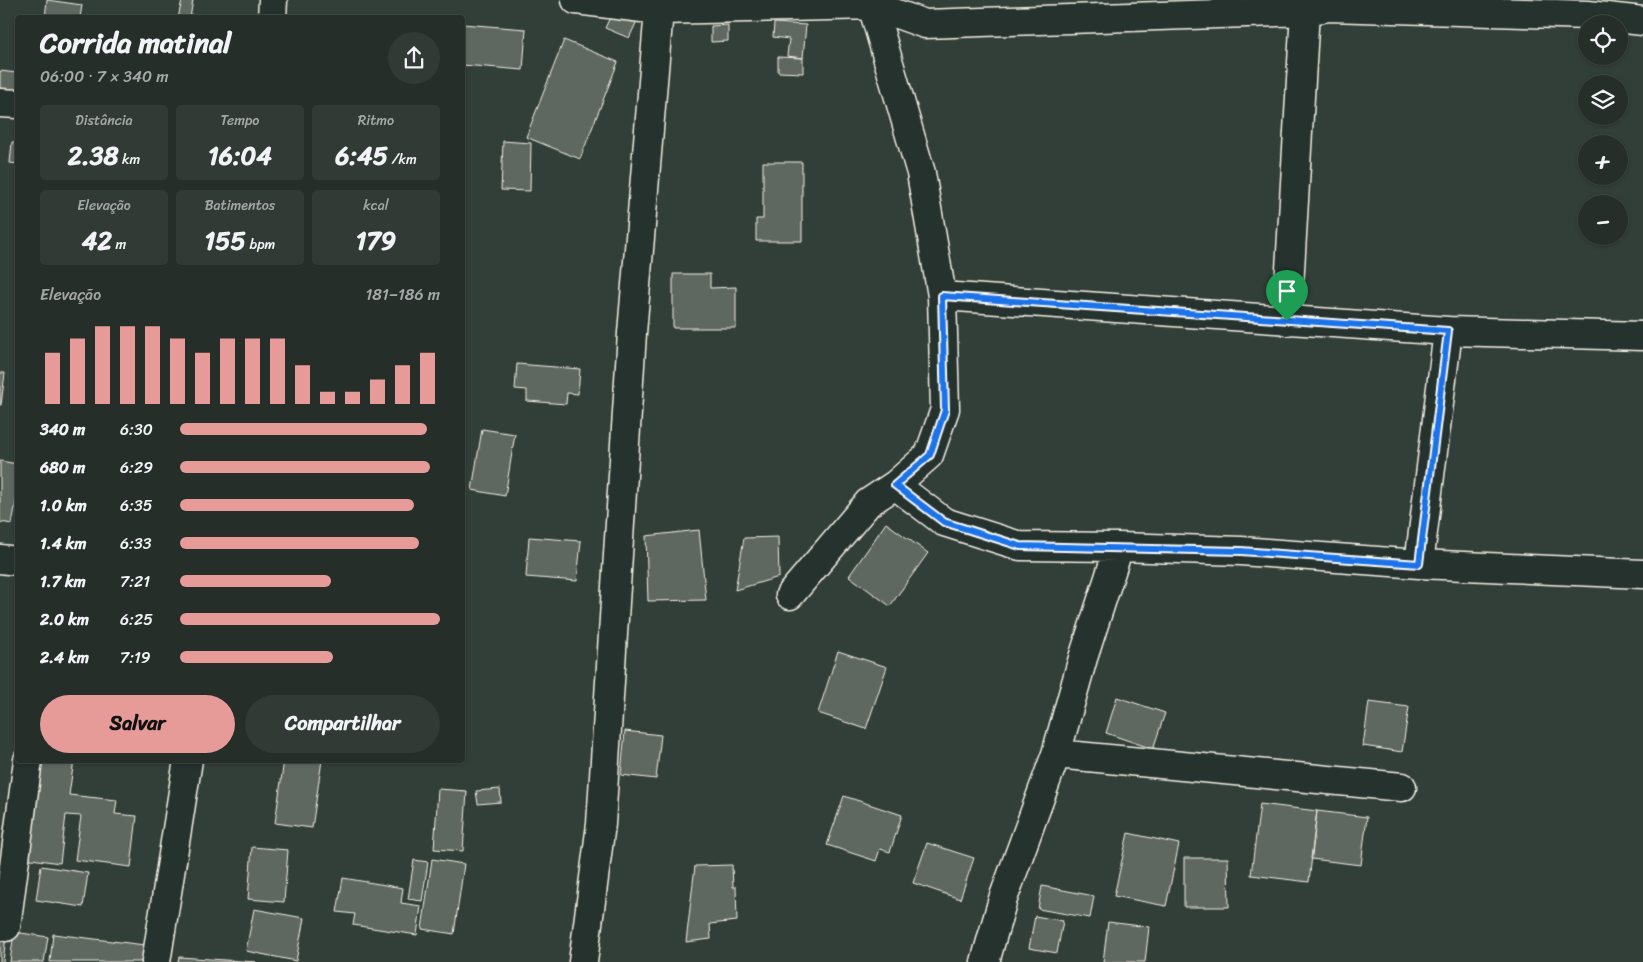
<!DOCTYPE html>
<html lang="pt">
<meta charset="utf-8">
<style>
:root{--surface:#262e2a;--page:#323a36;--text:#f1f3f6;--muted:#a4a8a8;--line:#424a47;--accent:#e69b98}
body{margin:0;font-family:Sriracha,sans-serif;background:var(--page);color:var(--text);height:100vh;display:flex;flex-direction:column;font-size:19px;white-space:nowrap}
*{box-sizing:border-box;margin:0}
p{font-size:16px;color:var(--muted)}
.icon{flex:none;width:28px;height:28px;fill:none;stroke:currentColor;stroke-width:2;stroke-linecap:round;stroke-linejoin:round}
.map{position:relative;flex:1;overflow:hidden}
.side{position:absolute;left:15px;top:15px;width:450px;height:748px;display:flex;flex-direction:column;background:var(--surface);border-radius:5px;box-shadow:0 1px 4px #0004,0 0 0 1px var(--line)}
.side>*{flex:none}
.fabs{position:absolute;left:1578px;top:15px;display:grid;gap:10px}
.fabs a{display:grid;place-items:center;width:50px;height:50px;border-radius:50%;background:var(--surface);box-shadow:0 1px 4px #0004,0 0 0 1px var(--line);font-size:25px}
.pin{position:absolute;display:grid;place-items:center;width:42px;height:42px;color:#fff;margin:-51px -21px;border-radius:50% 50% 50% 0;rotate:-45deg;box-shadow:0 0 5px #0007}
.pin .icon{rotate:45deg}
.round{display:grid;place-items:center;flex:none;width:52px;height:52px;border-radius:26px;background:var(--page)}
.headline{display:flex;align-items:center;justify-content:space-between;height:85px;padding:0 25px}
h1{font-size:28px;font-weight:700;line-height:38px}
.metrics{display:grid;grid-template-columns:repeat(3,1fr);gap:8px;height:85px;padding:5px 25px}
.metrics div{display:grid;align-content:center;border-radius:5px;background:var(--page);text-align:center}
.metrics b{font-size:25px;font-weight:700}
.metrics small{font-size:14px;font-weight:400}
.metrics p{font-size:14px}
.chart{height:140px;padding:10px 25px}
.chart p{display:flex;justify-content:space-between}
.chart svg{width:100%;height:90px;margin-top:5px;stroke:var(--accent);stroke-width:6}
.primary-button{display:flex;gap:10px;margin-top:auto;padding:10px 25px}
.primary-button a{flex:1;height:58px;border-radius:30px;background:var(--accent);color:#111;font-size:20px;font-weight:700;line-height:58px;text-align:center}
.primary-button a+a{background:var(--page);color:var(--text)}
ul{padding:0 25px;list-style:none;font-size:16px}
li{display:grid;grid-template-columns:80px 60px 1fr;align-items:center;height:38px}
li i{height:12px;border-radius:6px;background:var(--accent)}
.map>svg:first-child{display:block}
</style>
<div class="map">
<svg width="1643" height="962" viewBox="0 0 1643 962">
<rect width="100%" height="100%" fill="#323e38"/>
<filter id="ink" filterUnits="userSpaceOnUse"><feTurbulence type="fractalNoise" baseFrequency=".02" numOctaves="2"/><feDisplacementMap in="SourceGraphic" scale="10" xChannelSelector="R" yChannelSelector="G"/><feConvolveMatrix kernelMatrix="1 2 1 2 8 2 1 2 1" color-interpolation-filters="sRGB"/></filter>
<g filter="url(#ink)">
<path fill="#5f6861" stroke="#f4f1e8" d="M47,0L82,5L80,18H45Z
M182,0H193L190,18H178Z
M613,11L637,21L629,38L605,28Z
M774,23L806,25L803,58L787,56L789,39L773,37Z
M462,24L526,29L523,70L462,65Z
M728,25V41L711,42V26Z
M564,40L618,62L580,159L526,137Z
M778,57L803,58V73L778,72Z
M18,69V92L0,89V71L17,73Z
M503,141L531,143L530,191L501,190Z
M12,142H18V164L10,163Z
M763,162H802V241H756V219H763Z
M673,274H710V288L736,287V328H673Z
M517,364L580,369L578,394L567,393L566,404L527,401V390L515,389Z
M0,373H5L1,405H0Z
M482,429L515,434L505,496L472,490Z
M0,461L18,464V491L12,524L0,522Z
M886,523L928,553L890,606L849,576Z
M699,530L706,600L648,601L646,536Z
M529,537L581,541L577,581L526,577Z
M778,537L779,577L735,590L744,538Z
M838,651L887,667L866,729L818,713Z
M1117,697L1165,713L1153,749L1106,733Z
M1369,702L1409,707L1402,752L1363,746Z
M625,731L661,735L656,779L621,775Z
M37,760H74L69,795L117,800L115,814L137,816L131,867L75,860L81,816L66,815L60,863L24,858Z
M284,760H322L312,828L275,823Z
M438,789L467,791L463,851L434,849Z
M500,789L501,802L478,804L476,791Z
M844,796L902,815L890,852L880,849L876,861L827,845Z
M1260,804L1317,811L1309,882L1251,875Z
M1317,811L1367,817L1361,865L1311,859Z
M1128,833L1179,844L1166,906L1114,896Z
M927,843L974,858L960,899L913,883Z
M252,847L288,850L284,902L248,899Z
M1184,858H1228L1229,907H1184Z
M432,859L464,864L454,934L422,929Z
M414,860L428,862L422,901L408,899Z
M732,865L733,887H736L737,921L710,924L711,939L686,942L695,866Z
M41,866L88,873L83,907L36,900Z
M343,878L403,888L401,903L421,906L417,935L353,925L355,914L337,912Z
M1042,886L1094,896L1090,918L1038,909Z
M254,909L304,918L296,961L246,951Z
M1035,916L1063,921L1057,953L1029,948Z
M1108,922L1149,927L1145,962H1103Z
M14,932L48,937L44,962H10Z
M53,934L145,945L143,962H50Z
M0,935L6,936L3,962H0Z
M179,957L256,962H178Z"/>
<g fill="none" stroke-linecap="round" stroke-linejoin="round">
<defs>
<path id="minor" d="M576,0L659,10L872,5L925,24L1305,11L1329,7L1588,15L1643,21
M272,18L273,0
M0,103L18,104
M942,296L1448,331L1643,336
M1287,321L1305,11
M895,485L944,522L1020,546L1119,547L1241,551L1419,564L1643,574
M0,559L18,561
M1419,564L1448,331
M790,595L868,503L895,485L929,455L945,409L942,296L921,173L872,5
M1056,754L1402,787
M6,927L28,760
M156,962L188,760
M583,962L601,824L632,333L659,10
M985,962L1003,899L1056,754L1083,658L1119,547"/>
</defs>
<use href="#minor" stroke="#f4f1e8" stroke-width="31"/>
<use href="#minor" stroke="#26332d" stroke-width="28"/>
</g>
</g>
<g fill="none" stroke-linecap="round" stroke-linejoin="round" filter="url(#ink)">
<defs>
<path id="route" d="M942,296L1448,331L1419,564L1241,551L1020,546L944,522L895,485L930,455L945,410Z"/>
</defs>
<use href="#route" stroke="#fff" stroke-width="10"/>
<use href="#route" stroke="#1a73e8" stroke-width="6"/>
</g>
</svg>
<div class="fabs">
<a><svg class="icon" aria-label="locate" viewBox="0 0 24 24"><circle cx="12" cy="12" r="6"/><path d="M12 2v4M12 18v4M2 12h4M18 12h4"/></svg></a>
<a><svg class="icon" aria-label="layers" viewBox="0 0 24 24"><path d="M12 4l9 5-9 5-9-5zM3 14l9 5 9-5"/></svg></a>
<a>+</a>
<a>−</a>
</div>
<div class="pin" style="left:1287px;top:321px;background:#1e9e55"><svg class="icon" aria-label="arrive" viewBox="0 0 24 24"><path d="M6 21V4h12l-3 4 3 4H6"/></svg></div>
<section class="side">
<div class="headline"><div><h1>Corrida matinal</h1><p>06:00 · 7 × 340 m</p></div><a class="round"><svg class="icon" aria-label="share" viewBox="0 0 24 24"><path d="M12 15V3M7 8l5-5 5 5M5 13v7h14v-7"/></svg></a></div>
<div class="metrics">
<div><p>Distância</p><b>2.38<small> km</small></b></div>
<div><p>Tempo</p><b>16:04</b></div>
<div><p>Ritmo</p><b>6:45<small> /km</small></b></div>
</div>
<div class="metrics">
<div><p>Elevação</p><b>42<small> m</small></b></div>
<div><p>Batimentos</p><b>155<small> bpm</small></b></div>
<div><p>kcal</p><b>179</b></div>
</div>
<div class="chart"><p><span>Elevação</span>181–186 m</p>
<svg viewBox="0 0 160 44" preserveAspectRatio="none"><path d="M5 44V19M15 44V12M25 44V6M35 44V6M45 44V6M55 44V12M65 44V19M75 44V12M85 44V12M95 44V12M105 44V25M115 44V38M125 44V38M135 44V32M145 44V25M155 44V19"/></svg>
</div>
<ul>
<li><b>340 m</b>6:30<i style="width:95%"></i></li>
<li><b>680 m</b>6:29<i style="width:96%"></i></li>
<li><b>1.0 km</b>6:35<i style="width:90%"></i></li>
<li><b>1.4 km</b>6:33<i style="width:92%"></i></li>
<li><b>1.7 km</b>7:21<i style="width:58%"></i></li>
<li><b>2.0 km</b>6:25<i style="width:100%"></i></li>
<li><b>2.4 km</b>7:19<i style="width:59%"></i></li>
</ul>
<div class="primary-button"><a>Salvar</a><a>Compartilhar</a></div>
</section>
</div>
